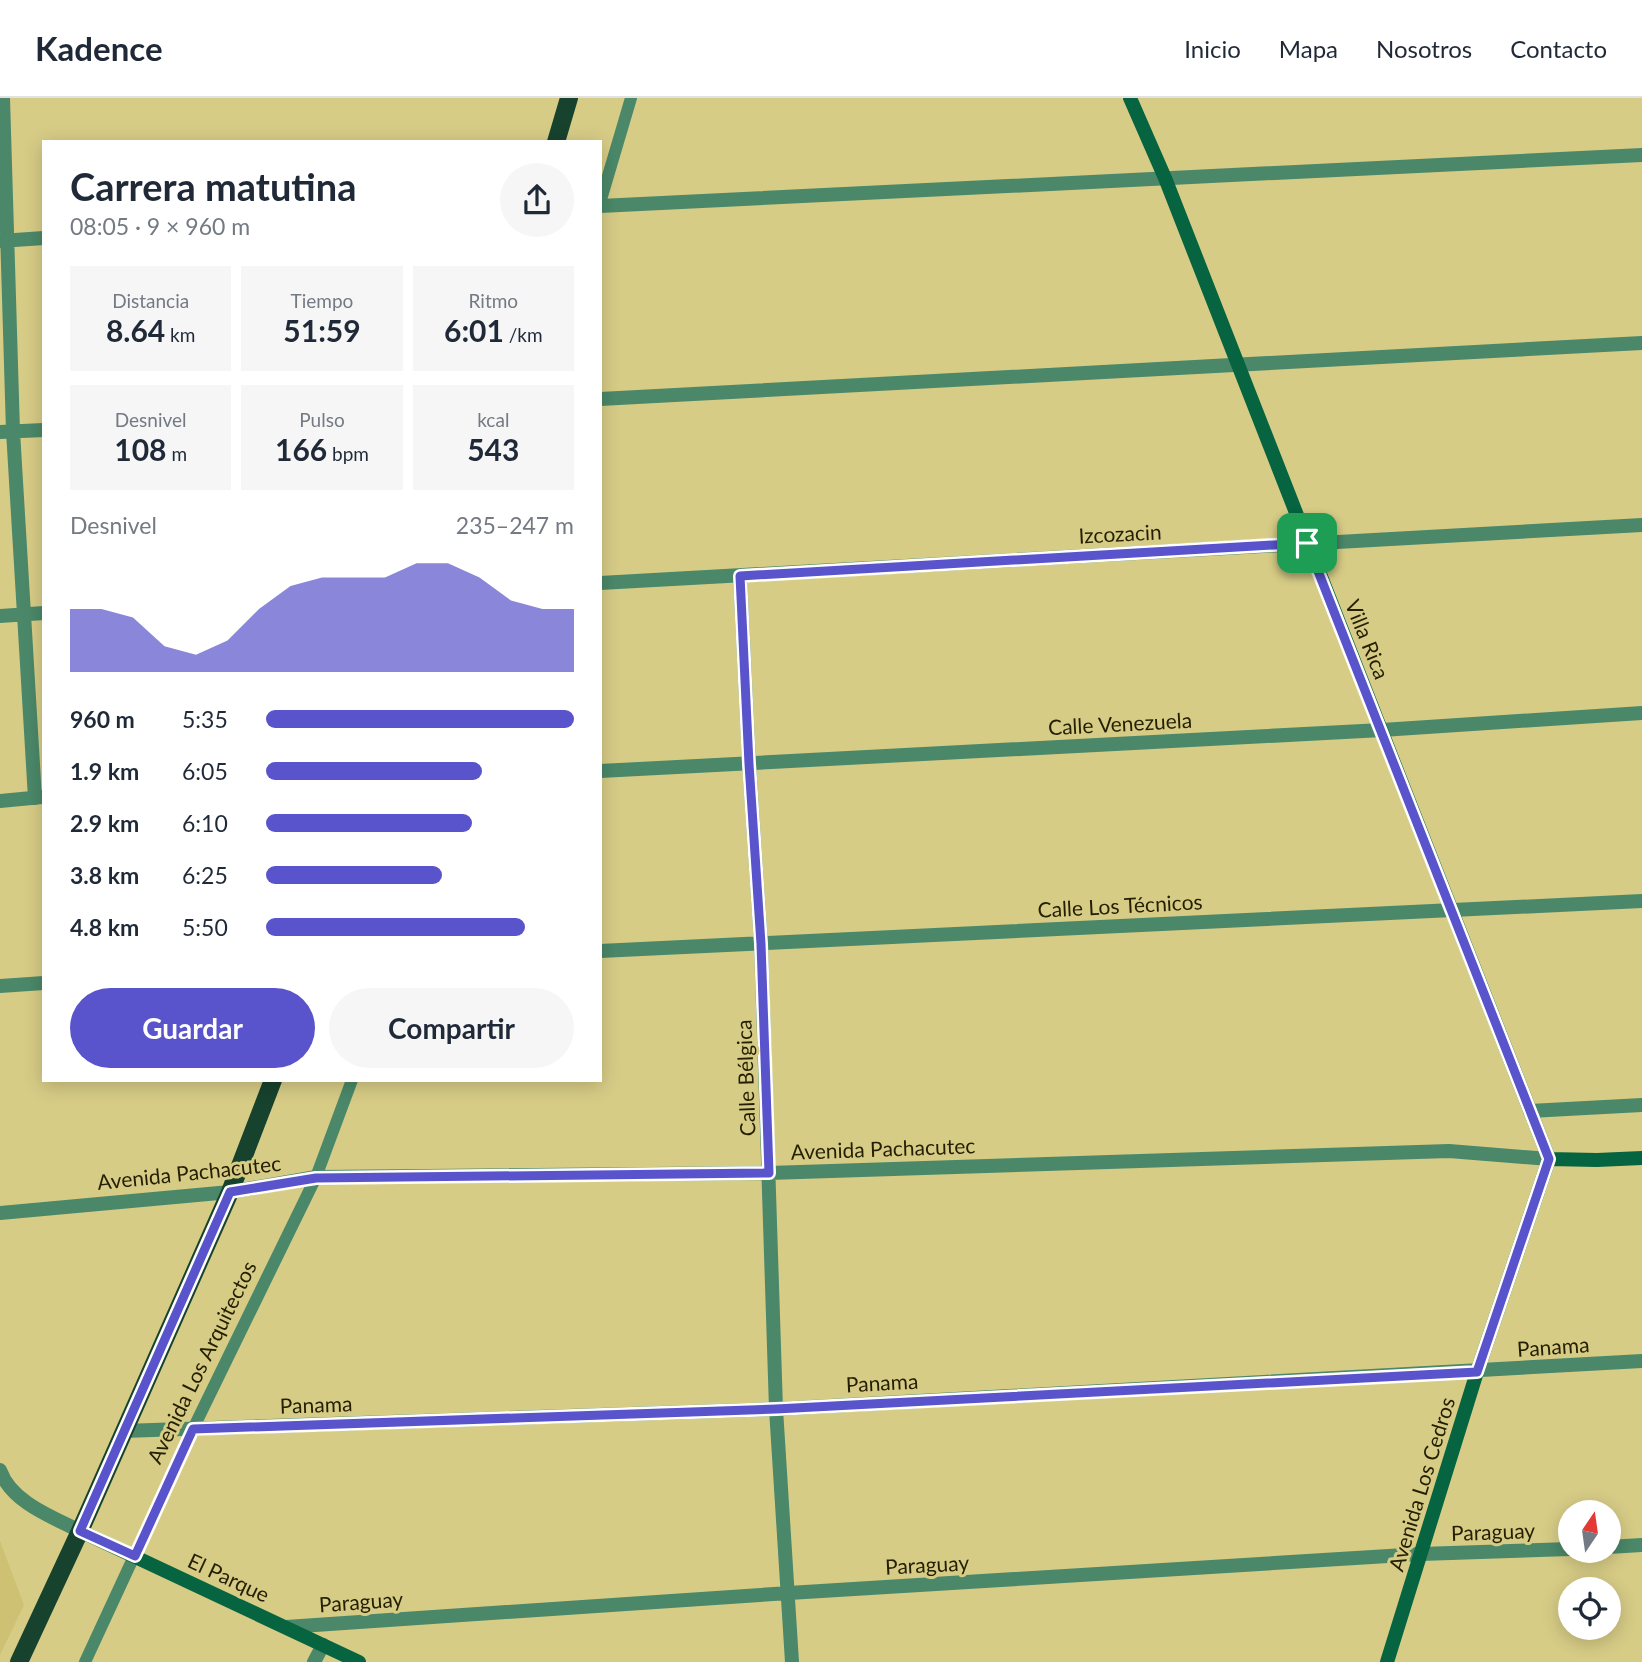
<!DOCTYPE html>
<html lang="es">
<meta charset="utf-8">
<style>
:root{--surface:#fff;--page:#f6f6f7;--text:#1f2937;--muted:#747a83;--line:#e0e1e3;--accent:#5954cb}
body{margin:0;font-family:Lato,sans-serif;background:var(--page);color:var(--text);height:100vh;display:flex;flex-direction:column;font-size:26px;white-space:nowrap}
*{box-sizing:border-box;margin:0}
p{font-size:23px;color:var(--muted)}
.icon{flex:none;width:38px;height:38px;fill:none;stroke:currentColor;stroke-width:2;stroke-linecap:round;stroke-linejoin:round}
.map{position:relative;flex:1;overflow:hidden}
.sheet{position:absolute;left:42px;top:42px;width:560px;height:942px;display:flex;flex-direction:column;background:var(--surface);border-radius:0px;box-shadow:0 4px 18px #0003}
.sheet>*{flex:none}
.needle{width:46px;rotate:13deg}
.buttons{position:absolute;left:1558px;top:1402px;display:grid;gap:14px}
.buttons a{display:grid;place-items:center;width:63px;height:63px;border-radius:50%;background:var(--surface);box-shadow:0 4px 18px #0003;font-size:35px}
.pin{position:absolute;display:grid;place-items:center;width:60px;height:60px;color:#fff;margin:-30px;border-radius:14px;box-shadow:0 4px 10px #0006}
.round{display:grid;place-items:center;flex:none;width:74px;height:74px;border-radius:37px;background:var(--page)}
.headline{display:flex;align-items:center;justify-content:space-between;height:119px;padding:0 28px}
h1{font-size:38px;font-weight:700;line-height:52px}
.metrics{display:grid;grid-template-columns:repeat(3,1fr);gap:10px;height:119px;padding:7px 28px}
.metrics div{display:grid;align-content:center;border-radius:0px;background:var(--page);text-align:center}
.metrics b{font-size:30px;font-weight:700}
.metrics small{font-size:19px;font-weight:400}
.metrics p{font-size:19px}
.chart{height:196px;padding:14px 28px}
.chart p{display:flex;justify-content:space-between}
.chart svg{width:100%;height:126px;margin-top:7px;fill:var(--accent);opacity:.7}
.cta{display:flex;gap:14px;margin-top:auto;padding:14px 28px}
.cta a{flex:1;height:80px;border-radius:42px;background:var(--accent);color:#fff;font-size:28px;font-weight:700;line-height:80px;text-align:center}
.cta a+a{background:var(--page);color:var(--text)}
ul{padding:0 28px;list-style:none;font-size:23px}
li{display:grid;grid-template-columns:112px 84px 1fr;align-items:center;height:52px}
li i{height:18px;border-radius:9px;background:var(--accent)}
header{display:flex;align-items:center;gap:42px;box-sizing:border-box;height:98px;padding:0 35px;background:var(--surface);border-bottom:2px solid var(--line)}
header strong{font-size:33px}
nav{display:flex;gap:38px;margin-inline-start:auto;font-size:24px}
.map>svg:first-child{display:block}
</style>
<header>
<strong>Kadence</strong>
<nav><a>Inicio</a><a>Mapa</a><a>Nosotros</a><a>Contacto</a></nav>
</header>
<div class="map">
<svg width="1642" height="1564" viewBox="0 0 1642 1564">
<rect width="100%" height="100%" fill="#d7cc86"/>
<path fill="#cec173" d="M0,1443L24,1507L0,1557Z"/>
<g fill="none" stroke-linecap="round" stroke-linejoin="round">
<path stroke="#4b8869" stroke-width="12" d="M600,105L631,0
M85,1564L193,1331L316,1079L352,982"/>
<path stroke="#4b8869" stroke-width="14" d="M3,0L13,333L35,700
M600,108L1642,57
M0,143L44,140
M600,301L1642,245
M0,334L44,332
M740,478L749,665L761,846L776,1311L792,1564
M600,485L1642,427
M0,518L44,515
M600,673L1382,632L1642,615
M0,703L42,699
M600,853L1642,803
M0,888L44,885
M1530,1013L1642,1007
M0,1115L230,1094L316,1079L769,1075L1449,1053L1549,1061
M123,1333L776,1311L1642,1263
M0,1372C11,1404 52,1419 80,1433
M1608,1449L1642,1447
M286,1529L789,1495L1421,1456L1570,1451
M314,1564L323,1547"/>
<path stroke="#066440" stroke-width="14" d="M1130,0L1165,80L1549,1061
M1549,1061L1597,1062L1642,1060
M80,1433L359,1564
M1387,1564L1477,1274L1549,1061"/>
<path stroke="#17432e" stroke-width="18" d="M556,44L569,0
M19,1564L80,1433L230,1094L273,982"/>
</g>
<g fill="none" stroke-linecap="round" stroke-linejoin="round">
<defs>
<path id="route" d="M1307,445L1549,1061L1477,1274L776,1311L193,1331L135,1458L80,1433L230,1094L316,1080L769,1075L761,846L749,666L740,478Z"/>
</defs>
<use href="#route" stroke="#fff" stroke-width="14"/>
<use href="#route" stroke="#5954cb" stroke-width="9"/>
</g>
<g text-anchor="middle" dominant-baseline="central" stroke-width="6" stroke-linejoin="round" paint-order="stroke">
<g font-size="21" fill="#241f03" stroke="#d7cc86">
<text transform="translate(1120 435) rotate(-3)">Izcozacin</text>
<text transform="translate(1368 541) rotate(68)">Villa Rica</text>
<text transform="translate(1120 625) rotate(-3)">Calle Venezuela</text>
<text transform="translate(1120 807) rotate(-3)">Calle Los Técnicos</text>
<text transform="translate(745 980) rotate(-92)">Calle Bélgica</text>
<text transform="translate(883 1050) rotate(-2)">Avenida Pachacutec</text>
<text transform="translate(189 1074) rotate(-6)">Avenida Pachacutec</text>
<text transform="translate(1553 1248) rotate(-4)">Panama</text>
<text transform="translate(201 1264) rotate(-64)">Avenida Los Arquitectos</text>
<text transform="translate(882 1284) rotate(-3)">Panama</text>
<text transform="translate(316 1306) rotate(-2)">Panama</text>
<text transform="translate(1421 1386) rotate(-73)">Avenida Los Cedros</text>
<text transform="translate(1493 1433) rotate(-2)">Paraguay</text>
<text transform="translate(927 1466) rotate(-3)">Paraguay</text>
<text transform="translate(229 1479) rotate(25)">El Parque</text>
<text transform="translate(361 1503) rotate(-4)">Paraguay</text>
</g>
</g>
</svg>
<div class="buttons">
<a><svg class="needle" viewBox="-14 -14 28 28"><path d="M0-13l5 13h-10z" fill="#e53935"/><path d="M0 13l5-13h-10z" fill="#747a83"/></svg></a>
<a><svg class="icon" aria-label="locate" viewBox="0 0 24 24"><circle cx="12" cy="12" r="6"/><path d="M12 2v4M12 18v4M2 12h4M18 12h4"/></svg></a>
</div>
<div class="pin" style="left:1307px;top:445px;background:#1e9e55"><svg class="icon" aria-label="arrive" viewBox="0 0 24 24"><path d="M6 21V4h12l-3 4 3 4H6"/></svg></div>
<section class="sheet">
<div class="headline"><div><h1>Carrera matutina</h1><p>08:05 · 9 × 960 m</p></div><a class="round"><svg class="icon" aria-label="share" viewBox="0 0 24 24"><path d="M12 15V3M7 8l5-5 5 5M5 13v7h14v-7"/></svg></a></div>
<div class="metrics">
<div><p>Distancia</p><b>8.64<small> km</small></b></div>
<div><p>Tiempo</p><b>51:59</b></div>
<div><p>Ritmo</p><b>6:01<small> /km</small></b></div>
</div>
<div class="metrics">
<div><p>Desnivel</p><b>108<small> m</small></b></div>
<div><p>Pulso</p><b>166<small> bpm</small></b></div>
<div><p>kcal</p><b>543</b></div>
</div>
<div class="chart"><p><span>Desnivel</span>235–247 m</p>
<svg viewBox="0 0 160 44" preserveAspectRatio="none"><path d="M0 44V22L10 22L20 25L30 35L40 38L50 33L60 22L70 14L80 11L90 11L100 11L110 6L120 6L130 11L140 19L150 22L160 22V44z"/></svg>
</div>
<ul>
<li><b>960 m</b>5:35<i style="width:100%"></i></li>
<li><b>1.9 km</b>6:05<i style="width:70%"></i></li>
<li><b>2.9 km</b>6:10<i style="width:67%"></i></li>
<li><b>3.8 km</b>6:25<i style="width:57%"></i></li>
<li><b>4.8 km</b>5:50<i style="width:84%"></i></li>
</ul>
<div class="cta"><a>Guardar</a><a>Compartir</a></div>
</section>
</div>
